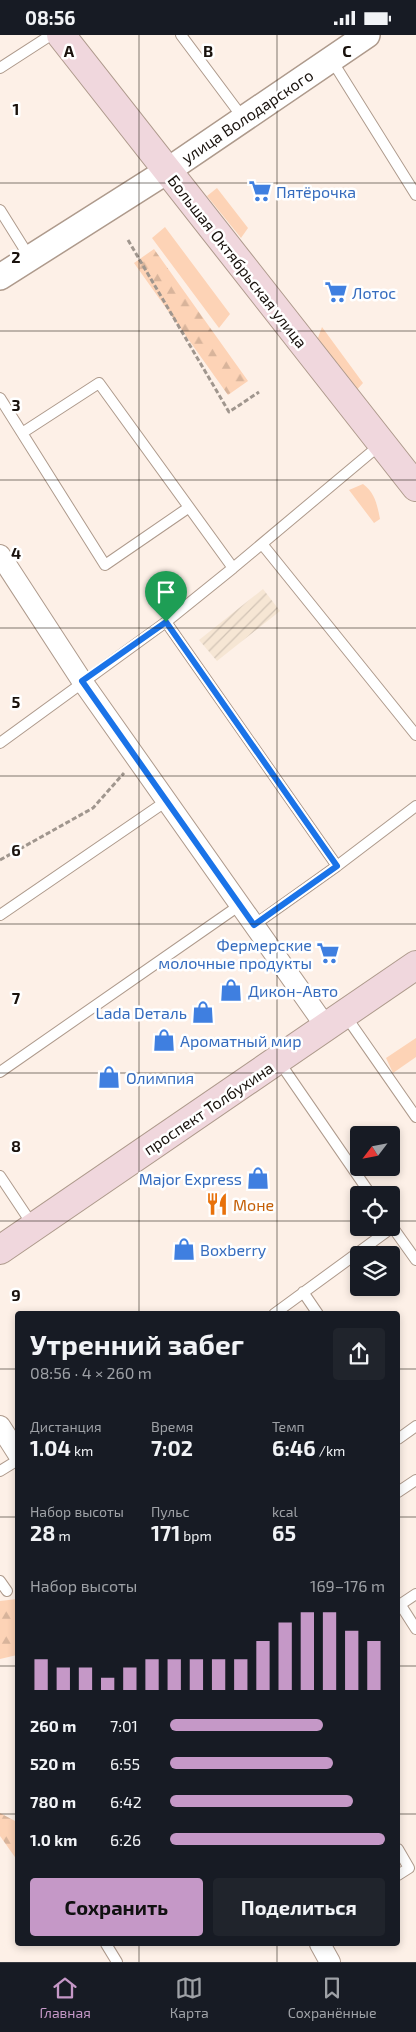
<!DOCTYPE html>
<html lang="ru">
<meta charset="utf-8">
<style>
:root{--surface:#171b24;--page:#20242c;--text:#f1f3f6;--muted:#9ea1a6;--line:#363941;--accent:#c598c7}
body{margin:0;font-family:"Exo 2",sans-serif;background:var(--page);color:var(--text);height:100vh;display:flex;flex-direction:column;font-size:19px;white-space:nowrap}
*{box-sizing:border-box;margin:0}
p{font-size:16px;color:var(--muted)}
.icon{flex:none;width:28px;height:28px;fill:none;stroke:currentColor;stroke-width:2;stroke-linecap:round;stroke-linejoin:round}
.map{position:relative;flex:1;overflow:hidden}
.details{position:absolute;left:15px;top:1276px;width:385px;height:635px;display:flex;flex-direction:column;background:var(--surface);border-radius:5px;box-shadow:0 2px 8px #0003}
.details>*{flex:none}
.needle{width:32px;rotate:238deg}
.buttons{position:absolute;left:350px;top:1091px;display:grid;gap:10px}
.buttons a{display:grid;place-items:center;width:50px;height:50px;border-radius:5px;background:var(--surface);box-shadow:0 2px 8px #0003;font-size:25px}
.pin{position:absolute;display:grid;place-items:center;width:42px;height:42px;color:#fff;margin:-51px -21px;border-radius:50% 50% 50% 0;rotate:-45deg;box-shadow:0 0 5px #0007}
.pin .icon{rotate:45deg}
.round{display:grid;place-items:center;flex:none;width:52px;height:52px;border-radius:5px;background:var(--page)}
.summary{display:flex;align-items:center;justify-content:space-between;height:85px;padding:0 15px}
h1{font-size:28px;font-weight:700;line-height:38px}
.figures{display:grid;grid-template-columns:repeat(3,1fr);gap:8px;height:85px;padding:5px 15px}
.figures div{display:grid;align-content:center}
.figures b{font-size:21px;font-weight:700}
.figures small{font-size:14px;font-weight:400}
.figures p{font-size:14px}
.chart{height:140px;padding:10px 15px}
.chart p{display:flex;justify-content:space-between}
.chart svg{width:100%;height:90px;margin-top:5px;stroke:var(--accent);stroke-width:6}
.cta{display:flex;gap:10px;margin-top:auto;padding:10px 15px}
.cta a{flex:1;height:58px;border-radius:5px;background:var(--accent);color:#111;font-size:20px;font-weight:700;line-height:58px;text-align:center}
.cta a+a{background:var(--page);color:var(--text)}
ul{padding:0 15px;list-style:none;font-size:16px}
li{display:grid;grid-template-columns:80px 60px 1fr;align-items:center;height:38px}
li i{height:12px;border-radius:6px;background:var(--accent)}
.status{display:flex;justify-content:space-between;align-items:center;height:35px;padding:0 25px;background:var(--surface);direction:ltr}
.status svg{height:14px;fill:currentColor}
.tabs{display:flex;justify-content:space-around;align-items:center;height:70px;border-top:1px solid var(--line);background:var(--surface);font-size:14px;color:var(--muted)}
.tabs a{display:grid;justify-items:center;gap:2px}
.tabs .selected{color:var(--accent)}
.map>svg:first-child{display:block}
</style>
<div class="status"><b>08:56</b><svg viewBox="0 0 49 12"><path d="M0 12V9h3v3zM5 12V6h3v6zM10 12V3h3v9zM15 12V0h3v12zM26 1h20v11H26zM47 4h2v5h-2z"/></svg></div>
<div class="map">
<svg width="416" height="1927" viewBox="0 0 416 1927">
<defs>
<pattern id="industrial-furrows" width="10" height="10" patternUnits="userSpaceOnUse" patternTransform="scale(1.25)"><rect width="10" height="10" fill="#f6e6d4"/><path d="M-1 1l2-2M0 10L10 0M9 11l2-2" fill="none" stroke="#d2c4b5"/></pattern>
<pattern id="forest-firs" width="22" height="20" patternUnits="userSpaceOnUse" patternTransform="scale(1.25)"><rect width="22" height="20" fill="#fdd3b6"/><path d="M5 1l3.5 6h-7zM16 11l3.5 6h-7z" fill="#d8b49b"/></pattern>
</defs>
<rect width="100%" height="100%" fill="#fdf0e7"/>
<path fill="url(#industrial-furrows)" d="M263,554L280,576L217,626L199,605Z"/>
<path fill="#fdd3b6" d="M217,153L248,193L241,203L207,161Z
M165,192L230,279L219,293L152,203Z
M322,292L363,348L354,358L316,308Z
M363,449C375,458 377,469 380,484L374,488L349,455Z
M416,1003V1022L393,1038L386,1023Z"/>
<path fill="url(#forest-firs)" d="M154,214L248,346L228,360L134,228Z
M17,1564V1620L0,1624V1566Z
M0,1778L17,1787V1825L0,1801Z"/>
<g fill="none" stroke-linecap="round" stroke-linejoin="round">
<defs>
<path id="service" d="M181,0L243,83
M331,24L416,160
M0,33L51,0
M0,175L30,223
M0,363L105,530L188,473
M22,398L99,348L233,533L381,409
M262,509L416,700
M166,587L233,533
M0,708L166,587L337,831L254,890
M337,831L416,771
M0,880L168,765
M345,980L416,1082
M278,1025L371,1160
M0,1037L240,870
M0,1141L34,1192
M391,1190L416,1225
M303,1257L318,1279
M274,1279L393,1192
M398,1404L416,1391
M0,1436L18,1425
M398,1457L416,1445
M0,1546L7,1556
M400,1569L416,1594
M398,1571L416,1559
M398,1814L409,1833L398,1840
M106,1909L117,1927"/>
<path id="minor" d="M0,520L82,646L326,992
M0,1391L18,1419
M320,1909L330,1927"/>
<path id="tertiary" d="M0,242L167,136L367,0"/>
<path id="secondary" d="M61,0L416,452
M0,1215L416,930"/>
</defs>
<use href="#service" stroke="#ae9a8c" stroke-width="12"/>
<use href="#minor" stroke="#ae9a8c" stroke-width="22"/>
<use href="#tertiary" stroke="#ae9a8c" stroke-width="28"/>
<use href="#secondary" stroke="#ae9a8c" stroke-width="30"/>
<path stroke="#a0968e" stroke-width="3" stroke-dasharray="5 2.5" stroke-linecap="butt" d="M128,205L229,377L259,357
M0,825L93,773L124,738"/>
<use href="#service" stroke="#fff" stroke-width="10"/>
<use href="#minor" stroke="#fff" stroke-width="20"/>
<use href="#tertiary" stroke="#fff" stroke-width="25"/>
<use href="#secondary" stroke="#f0d7dd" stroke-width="28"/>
</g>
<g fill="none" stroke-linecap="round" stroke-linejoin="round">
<defs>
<path id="route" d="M166,587L337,831L254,890L82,646Z"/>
</defs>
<use href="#route" stroke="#fff" stroke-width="10"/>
<use href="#route" stroke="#1a73e8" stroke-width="6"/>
</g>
<path fill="none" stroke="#19120d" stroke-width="1" stroke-opacity="0.55" d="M139,0V1279M277,0V1279M0,148H416M0,296H416M0,445H416M0,593H416M0,741H416M0,889H416M0,1038H416M0,1186H359M391,1186H416M0,1334H18M398,1334H416M0,1482H18M398,1482H416M0,1631H18M398,1631H416M0,1779H18M398,1779H416M139,1909V1927M277,1909V1927"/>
<defs>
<symbol id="supermarket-bare" viewBox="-9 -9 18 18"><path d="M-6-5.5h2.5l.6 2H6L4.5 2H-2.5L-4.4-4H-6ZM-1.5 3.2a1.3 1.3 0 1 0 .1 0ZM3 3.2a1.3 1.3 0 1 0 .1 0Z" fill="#3f7fe0" stroke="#fff" stroke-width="2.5" paint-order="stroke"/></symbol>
<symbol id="shop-bare" viewBox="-9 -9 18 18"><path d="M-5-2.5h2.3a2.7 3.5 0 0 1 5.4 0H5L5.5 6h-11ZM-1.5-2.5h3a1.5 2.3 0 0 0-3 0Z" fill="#3f7fe0" stroke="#fff" stroke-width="2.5" paint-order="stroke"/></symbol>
<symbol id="restaurant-bare" viewBox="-9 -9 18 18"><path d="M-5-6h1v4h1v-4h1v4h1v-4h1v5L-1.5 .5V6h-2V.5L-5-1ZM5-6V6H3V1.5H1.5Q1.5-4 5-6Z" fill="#e8710a" stroke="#fff" stroke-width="2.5" paint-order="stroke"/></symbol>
</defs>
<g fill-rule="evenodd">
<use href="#supermarket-bare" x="244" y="140" width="32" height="32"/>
<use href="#supermarket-bare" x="320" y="241" width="32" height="32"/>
<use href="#supermarket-bare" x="312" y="902" width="32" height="32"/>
<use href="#shop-bare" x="215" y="939" width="32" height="32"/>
<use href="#shop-bare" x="187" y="961" width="32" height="32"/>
<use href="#shop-bare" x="148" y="989" width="32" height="32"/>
<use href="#shop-bare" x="93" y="1026" width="32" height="32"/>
<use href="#shop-bare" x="242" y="1127" width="32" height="32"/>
<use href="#restaurant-bare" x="201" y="1153" width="32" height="32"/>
<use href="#shop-bare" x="168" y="1198" width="32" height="32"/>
</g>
<g text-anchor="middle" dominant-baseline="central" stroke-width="5" stroke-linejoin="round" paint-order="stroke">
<g font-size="16" fill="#19120d" stroke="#fff">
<text transform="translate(247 81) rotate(-34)">улица Володарского</text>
<text transform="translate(238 226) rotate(52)">Большая Октябрьская улица</text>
<text transform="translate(208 1073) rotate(-34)">проспект Толбухина</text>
</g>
<g font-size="16" fill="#366cbe" stroke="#fff" text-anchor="start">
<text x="276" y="156">Пятёрочка</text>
<text x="352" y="257">Лотос</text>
<text x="312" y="909" text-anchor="end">Фермерские<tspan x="312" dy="18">молочные продукты</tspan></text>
<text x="248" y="955">Дикон-Авто</text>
<text x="187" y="977" text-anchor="end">Lada Dеталь</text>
<text x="180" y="1005">Ароматный мир</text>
<text x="126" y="1042">Олимпия</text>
<text x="242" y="1143" text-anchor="end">Major Express</text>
<text x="200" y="1214">Boxberry</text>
</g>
<g font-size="16" fill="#c56008" stroke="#fff" text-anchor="start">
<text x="233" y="1169">Моне</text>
</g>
</g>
<g font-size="16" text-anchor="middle" font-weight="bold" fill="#19120d" stroke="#fff" stroke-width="5" stroke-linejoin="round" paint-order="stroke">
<text x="69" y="22">A</text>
<text x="208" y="22">B</text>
<text x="347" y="22">C</text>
<text x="16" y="80">1</text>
<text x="16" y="228">2</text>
<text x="16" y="376">3</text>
<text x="16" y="524">4</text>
<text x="16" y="673">5</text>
<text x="16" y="821">6</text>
<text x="16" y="969">7</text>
<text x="16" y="1117">8</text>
<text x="16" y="1266">9</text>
</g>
</svg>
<div class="buttons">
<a><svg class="needle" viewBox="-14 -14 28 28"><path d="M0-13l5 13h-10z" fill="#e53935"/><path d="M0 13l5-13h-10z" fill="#9ea1a6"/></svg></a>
<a><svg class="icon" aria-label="locate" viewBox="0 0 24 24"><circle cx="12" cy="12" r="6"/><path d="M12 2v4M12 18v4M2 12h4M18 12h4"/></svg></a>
<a><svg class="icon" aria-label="layers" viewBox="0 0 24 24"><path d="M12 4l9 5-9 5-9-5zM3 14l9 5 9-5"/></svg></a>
</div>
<div class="pin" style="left:166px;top:587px;background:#1e9e55"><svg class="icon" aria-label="arrive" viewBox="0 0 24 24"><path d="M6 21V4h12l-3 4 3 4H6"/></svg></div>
<section class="details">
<div class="summary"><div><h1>Утренний забег</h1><p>08:56 · 4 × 260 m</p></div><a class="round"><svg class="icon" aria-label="share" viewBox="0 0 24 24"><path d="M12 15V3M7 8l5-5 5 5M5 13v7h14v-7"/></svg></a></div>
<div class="figures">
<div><p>Дистанция</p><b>1.04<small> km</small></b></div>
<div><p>Время</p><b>7:02</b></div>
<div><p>Темп</p><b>6:46<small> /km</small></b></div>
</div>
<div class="figures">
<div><p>Набор высоты</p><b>28<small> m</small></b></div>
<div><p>Пульс</p><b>171<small> bpm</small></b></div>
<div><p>kcal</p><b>65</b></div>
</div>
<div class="chart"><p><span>Набор высоты</span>169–176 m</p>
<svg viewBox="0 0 160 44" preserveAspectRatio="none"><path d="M5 44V29M15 44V33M25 44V33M35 44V38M45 44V33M55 44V29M65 44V29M75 44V29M85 44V29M95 44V29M105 44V20M115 44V11M125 44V6M135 44V6M145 44V15M155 44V20"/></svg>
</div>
<ul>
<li><b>260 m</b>7:01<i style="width:71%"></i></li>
<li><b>520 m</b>6:55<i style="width:76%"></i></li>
<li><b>780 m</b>6:42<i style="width:85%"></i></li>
<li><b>1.0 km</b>6:26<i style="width:100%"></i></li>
</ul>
<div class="cta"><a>Сохранить</a><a>Поделиться</a></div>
</section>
</div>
<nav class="tabs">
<a class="selected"><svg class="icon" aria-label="home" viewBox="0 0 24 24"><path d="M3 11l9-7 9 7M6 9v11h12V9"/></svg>Главная</a>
<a><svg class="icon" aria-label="map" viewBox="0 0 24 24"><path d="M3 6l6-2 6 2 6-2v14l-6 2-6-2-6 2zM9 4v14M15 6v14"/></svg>Карта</a>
<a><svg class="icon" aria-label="saved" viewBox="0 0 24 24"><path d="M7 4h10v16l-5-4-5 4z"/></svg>Сохранённые</a>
</nav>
